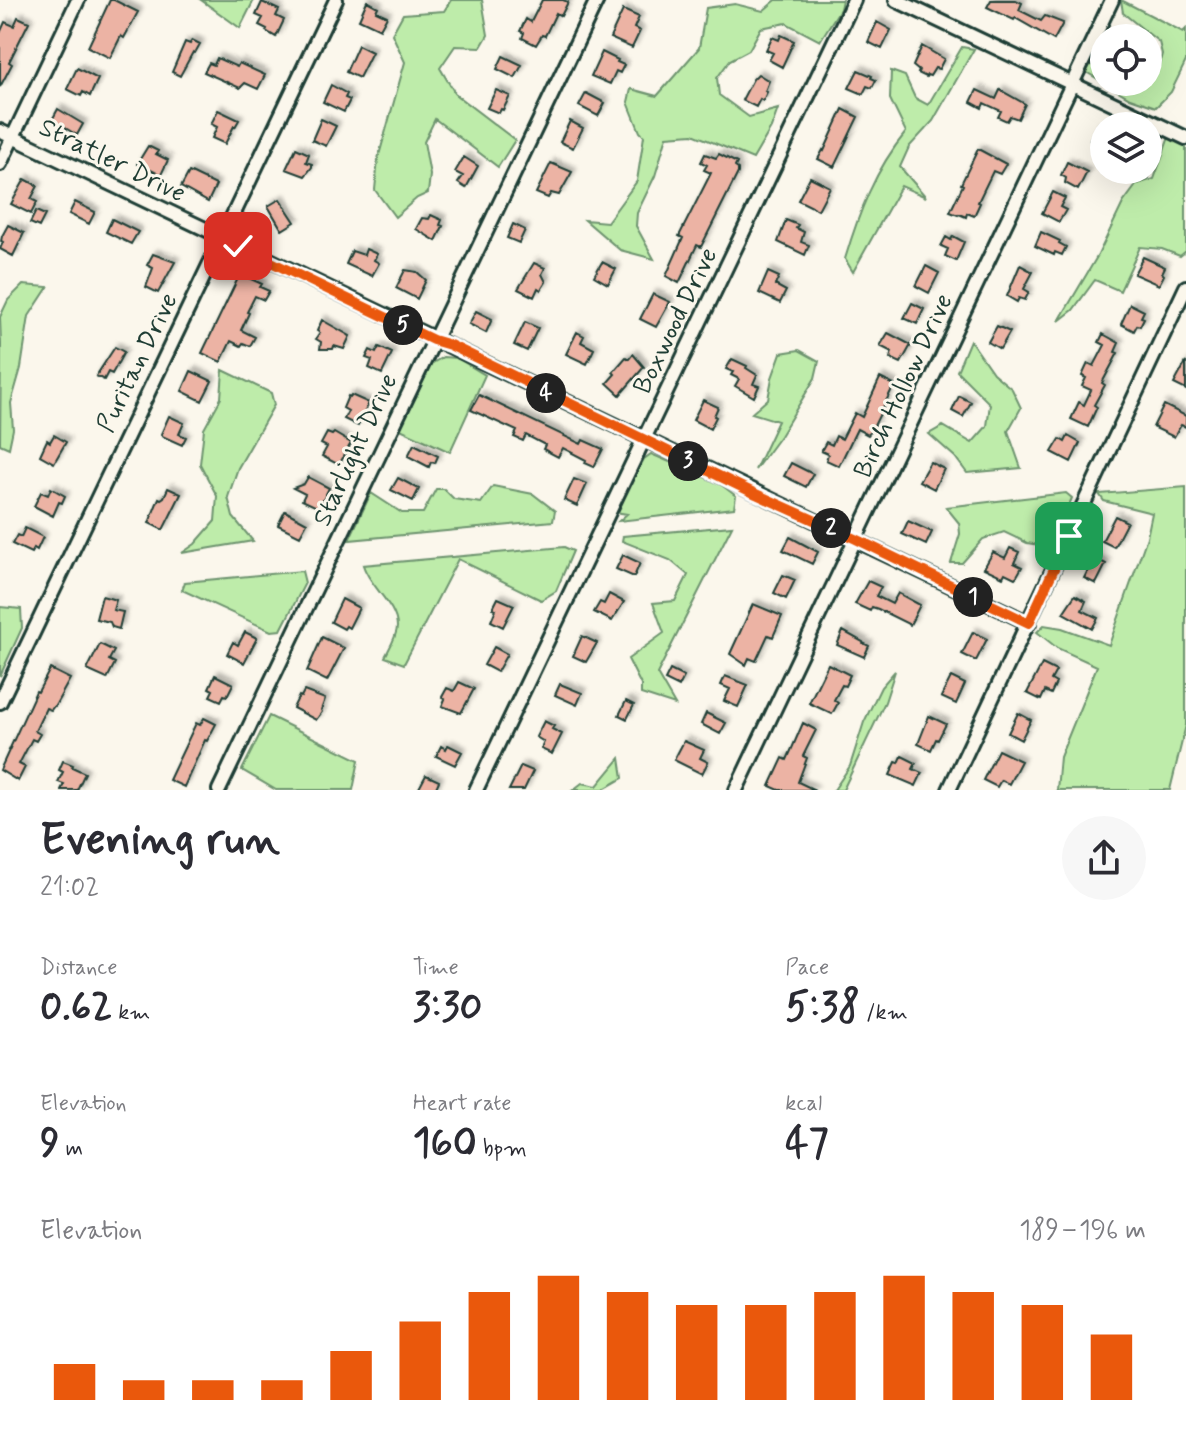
<!DOCTYPE html>
<meta charset="utf-8">
<style>
:root{--surface:#fff;--page:#f7f7f7;--text:#2b2b33;--muted:#7c7c81;--accent:#ea580c}
body{margin:0;font-family:Mynerve,sans-serif;background:var(--page);color:var(--text);height:100vh;display:flex;flex-direction:column;font-size:30px;white-space:nowrap}
*{box-sizing:border-box;margin:0}
p{font-size:26px;color:var(--muted)}
.icon{flex:none;width:44px;height:44px;fill:none;stroke:currentColor;stroke-width:2;stroke-linecap:round;stroke-linejoin:round}
.map{position:relative;height:790px;overflow:hidden}
.drawer{display:flex;flex-direction:column;background:var(--surface);flex:1}
.drawer>*{flex:none}
.controls{position:absolute;left:1090px;top:24px;display:grid;gap:16px}
.controls a{display:grid;place-items:center;width:72px;height:72px;border-radius:50%;background:var(--surface);box-shadow:0 8px 32px #0002;font-size:40px}
.pin{position:absolute;display:grid;place-items:center;width:68px;height:68px;color:#fff;margin:-34px;border-radius:16px;box-shadow:0 4px 12px #0006}
.km{position:absolute;width:40px;height:40px;margin:-20px;border-radius:50%;background:#222;color:#fff;font-size:22px;line-height:40px;text-align:center}
.round{display:grid;place-items:center;flex:none;width:84px;height:84px;border-radius:42px;background:var(--page)}
.overview{display:flex;align-items:center;justify-content:space-between;height:136px;padding:0 40px}
h1{font-size:44px;font-weight:800;line-height:60px}
.stats{display:grid;grid-template-columns:repeat(3,1fr);gap:12px;height:136px;padding:8px 40px}
.stats div{display:grid;align-content:center}
.stats b{font-size:40px;font-weight:800}
.stats small{font-size:22px;font-weight:400}
.stats p{font-size:22px}
.chart{height:224px;padding:16px 40px}
.chart p{display:flex;justify-content:space-between}
.chart svg{width:100%;height:144px;margin-top:8px;stroke:var(--accent);stroke-width:6}
.map>svg:first-child{display:block}
</style>
<div class="map">
<svg width="1186" height="790" viewBox="0 0 1186 790">
<defs>
<filter id="shadow"><feDropShadow dx="4" dy="-4" stdDeviation="2" flood-color="#0004"/></filter>
</defs>
<rect width="100%" height="100%" fill="#fbf7ec"/>
<filter id="ink" filterUnits="userSpaceOnUse"><feTurbulence type="fractalNoise" baseFrequency=".0125" numOctaves="2"/><feDisplacementMap in="SourceGraphic" scale="16" xChannelSelector="R" yChannelSelector="G"/><feConvolveMatrix kernelMatrix="1 2 1 2 8 2 1 2 1" color-interpolation-filters="sRGB"/></filter>
<g filter="url(#ink)">
<path fill="#beecaa" stroke="#6e946f" stroke-width="2" d="M201,0H254L240,28Z
M451,0H482L488,35L481,47L455,46L440,68L456,95L515,140L498,167L435,119L424,142L430,175L428,193L417,198L395,217L375,190L378,159L405,62L392,34L403,14L444,11Z
M776,0H842L840,9L820,41L786,23L761,28L749,50L730,60L717,78L719,95L749,117L778,109L771,128L753,159L693,134L667,136L655,176L637,213L636,226L654,259L620,250L585,220L607,222L637,181L644,136L640,132L628,102L631,89L657,96L699,48L706,8L735,4L763,11Z
M1121,0L1183,32L1186,29V61L1171,92L1156,107L1130,98L1086,72L1090,65L1104,67V82H1148V74L1157,72L1162,54L1159,42L1123,13Z
M962,47L974,49L933,121L909,147L900,167L926,197L901,186L853,272L845,259C859,212 875,170 906,132L890,99L891,71L905,76L915,98L928,105Z
M1169,137L1186,146V251L1180,256L1162,249L1140,247L1120,291L1095,280L1073,310L1059,321L1098,255L1123,203L1137,184L1154,179Z
M23,285L48,287L29,316L21,368L11,403L13,429L9,448L0,444L1,344L0,317L8,300Z
M970,340L993,373L1012,389L1021,408L1008,431L1021,468L967,473L955,457L929,434L943,426L972,443L987,426L990,404L957,371Z
M799,350L819,361L815,378L780,436L755,470L778,421L752,413L768,399L772,378L781,353Z
M443,357L457,358L485,375L450,452L398,428L431,364Z
M223,370L271,393L274,405L238,468L228,497L233,517L253,541L182,553L195,544L215,521L217,496L200,464L204,429L221,398Z
M651,454L719,483L736,496L734,508L619,521L627,514L615,512L644,459Z
M493,486L533,494L555,511L553,521L349,540L371,493L402,513H423L436,489H444L454,499L481,503Z
M1186,487V725L1170,790H1057L1060,757L1097,666L1057,648L1037,632L1044,625L1062,628L1109,645L1147,537L1152,513L1104,501L1099,494Z
M1066,493L1072,498L1051,547L1027,543L1004,532L983,539L962,563H951L960,534L959,523L946,507Z
M732,526L657,674L675,705L641,694V685L628,659L664,633L653,603L675,601L688,575L670,560L622,541L623,536Z
M564,547L573,551L556,591L541,600L458,559L404,664L385,657C389,649 397,636 397,627C397,605 369,586 363,565Z
M302,571L305,583L281,630L271,631L182,590L185,582Z
M0,607L21,609L22,628L0,676Z
M895,671L885,702L843,790H834L850,766L864,722L881,687Z
M269,716L359,760L353,790H276L242,770Z
M620,758L623,778L602,790H573L582,783L597,786Z"/>
<path fill="#ecb3a4" stroke="#1f3d34" stroke-width="2" filter="url(#shadow)" d="M110,0H114L138,12L124,38L121,36L110,58L88,47Z
M542,0H563L568,2L561,16L556,13L545,36L542,35L536,45L522,38L524,33L520,31L526,19L531,22Z
M991,0H1016L1022,3L1019,10L1041,21L1045,16L1063,23L1054,40L1015,18L1014,20L987,7Z
M367,1L378,7L376,11L387,16L380,29L359,19Z
M262,2L279,10L276,16L284,20L276,37L266,31L267,29L259,25L263,18L256,15Z
M623,10L639,17L634,28L640,31L632,48L610,38Z
M18,17L29,22L9,62L12,64L0,87V33L5,22L14,26Z
M877,22L891,30L882,49L868,42Z
M781,35L794,41L782,67L769,60L773,53L766,50L772,37L779,40Z
M192,40L200,44L195,53L193,52L180,76L172,72L185,42L190,44Z
M358,45L372,52L359,78L346,72Z
M922,46L944,59L939,69L935,68L930,76L927,75L926,77L918,73L919,71L913,66Z
M602,52L618,60L617,62L624,65L620,73L616,71L610,84L591,76Z
M503,56L522,65L515,78L497,69Z
M217,58L237,67L239,63L265,75L258,89L245,83L240,88L204,72L209,63L214,65Z
M77,68L98,79L90,96L83,92L81,96L67,89Z
M858,70L872,76L871,78L876,80L872,88L867,86L863,94L849,88Z
M758,74L769,81L765,91L767,92L763,101L760,99L756,107L742,100L753,79Z
M331,85L347,94L345,98L350,100L344,112L323,102Z
M496,90L510,96L503,110L501,109L499,113L487,108Z
M977,90L996,99L1000,90L1025,104L1018,119L1010,116L1007,121L998,117L1001,111L984,103L982,108L971,102Z
M586,93L605,103L598,116L579,106Z
M58,109L83,124L77,135L52,120Z
M843,109L858,117L834,167L818,159L823,150L824,151Z
M218,110L239,120L235,127L234,126L225,144L212,138L217,127L211,124Z
M321,119L336,126L326,146L312,140Z
M570,121L583,128L573,148L560,142Z
M1096,128L1104,132V146L1090,139Z
M148,146L158,151L156,154L168,160L161,175L151,170L150,172L137,164Z
M296,148L309,154L306,162L312,164V167L305,176L286,169Z
M978,149L1006,164L1000,174L993,171L978,202L980,203L974,216L967,213L966,217L959,214L958,215L950,212L963,185L961,184Z
M1148,150L1159,156L1148,178Z
M705,154L716,158L719,154L737,163L735,167L738,169V173L701,247L697,245L679,283L666,276L683,238L679,236L711,173L704,170L707,165L701,162Z
M464,157L478,166L466,188L458,183L463,176L455,172Z
M1067,162L1087,172L1078,190L1065,183L1066,178L1061,175Z
M551,163L572,172L559,195L551,193L548,198L536,193Z
M189,172L216,185L208,202L181,187Z
M810,177L830,187L818,210L798,200Z
M25,179L38,186L31,199L37,202L31,214L11,204Z
M1053,192L1065,198L1060,207L1066,210L1059,222L1042,213Z
M280,199L295,222L282,230L268,206Z
M75,202L95,212L89,224L69,214Z
M36,211L45,215L39,227L30,223Z
M431,215L442,220L440,225L443,226L436,241L416,229L422,218L429,219Z
M112,219L138,232L131,244L106,232Z
M786,220L798,225L796,228L804,232L801,242L809,245L805,255L778,242Z
M513,224L525,230L519,243L507,238Z
M8,225L24,233L13,256L0,249L3,242L1,241L2,236Z
M1041,232L1060,241L1059,243L1066,247L1062,255L1055,252L1054,255L1035,246Z
M953,236L964,242L956,261L945,256L948,249L941,246L946,237L951,240Z
M366,249L377,254L374,260L379,263L372,276L346,264L352,251L364,255Z
M153,254L175,262L158,293L146,287L153,268L147,265Z
M1143,257L1165,267L1162,273L1164,275L1159,285L1134,274Z
M602,262L616,269L608,284L594,276Z
M534,263L545,268L542,274L546,282L541,290L538,288L534,297L518,289Z
M1020,265L1033,272L1024,289L1029,292L1025,300L1019,298L1017,302L1007,296Z
M926,266L939,273L929,293L916,286Z
M405,270L417,272L426,280L417,299L396,288Z
M768,272L779,277L775,285L786,291L780,303L759,293Z
M240,274L262,284L260,287L269,291L264,300L255,296L247,312L249,313L241,330L255,337L250,346L243,343L241,346L231,341L221,362L202,353Z
M653,294L670,302L656,327L640,319Z
M912,303L924,309L917,324L904,318Z
M1130,304L1144,311L1141,317L1144,318L1140,326L1137,325L1134,331L1121,324Z
M476,311L492,319L486,333L469,324Z
M322,320L350,336L344,349L334,346L333,349H320L321,342L316,339L320,333L317,331Z
M525,322L538,328L527,351L514,345Z
M997,326L1010,332L1000,349L988,342Z
M577,332L584,336L581,342L594,349L587,364L566,354Z
M888,333L911,345L901,363L890,358L892,352L880,346Z
M1103,334L1119,343L1115,352L1118,353L1102,383L1105,385L1094,405L1097,407L1088,427L1071,419L1079,402L1084,405L1091,390L1082,386L1086,378L1082,376L1088,363L1094,366L1105,345L1099,342Z
M115,347L124,352L112,374L108,372L104,380L96,376Z
M379,347L392,353L382,374L369,368L372,360L366,358L370,350L376,353Z
M633,354L644,367L620,395L607,383L615,374L613,372L626,357L629,359Z
M732,359L747,366L746,368L757,375L753,384L759,386L754,397L735,386L739,379L731,375L733,372L726,369Z
M1186,362V390L1174,384Z
M191,371L212,381L202,401L182,391Z
M880,378L894,385L872,430L868,435L857,429L839,466L826,460L828,454L821,451L826,442L832,445L836,436L842,439L855,413L862,417Z
M351,395L369,403L358,426L344,419L348,411L343,408L348,396L350,397Z
M479,395L581,444L583,440L603,449L594,467L585,463L586,460L563,448L558,457L543,449L545,445L526,435L523,441L514,437L517,431L471,410Z
M959,396L971,402L963,417L952,411Z
M703,400L718,407L714,416L716,417L710,429L693,420Z
M1164,405L1186,416V427L1181,425L1174,437L1153,427Z
M169,416L184,423L179,434L186,437L182,445L162,436L161,434Z
M327,433L332,435L334,433L351,443L339,465L322,456L327,447L321,444Z
M54,435L66,442L54,463L40,455L47,440L50,442Z
M1068,436L1080,443L1071,462L1052,452L1060,439L1065,442Z
M414,444L438,456L435,463L431,462L429,467L408,456Z
M930,462L944,469L934,489L919,481Z
M791,463L813,474L806,487L784,476Z
M308,477L329,488L319,508L302,500L305,494L293,488L304,484Z
M398,478L419,489L413,501L391,490Z
M574,479L587,484L577,506L564,500Z
M51,488L65,496L62,503L59,502L53,516L34,506L41,492L48,495Z
M168,488L181,494L163,530L149,523L159,498L161,499L164,497Z
M285,511L307,523L300,536L278,525Z
M1115,516L1127,522L1114,547L1102,541Z
M908,521L932,532L926,545L902,534Z
M25,528L43,537L37,550L34,548L31,553L12,544L17,535L21,537Z
M790,537L818,552L812,564L783,550Z
M1010,548L1019,552L1014,563L1022,567L1017,576L1015,578L1005,573L1003,577L984,568L993,552L1005,558Z
M623,555L640,563L634,577L616,569Z
M1094,558L1106,564L1096,584L1084,578Z
M783,575L795,580L786,599L774,593Z
M868,581L881,587L876,596L892,604L898,593L920,605L910,625L878,609L872,607L870,611L855,604Z
M609,594L624,602L612,621L594,612L600,602L604,604Z
M1075,595L1086,601L1082,610L1098,618L1092,629L1063,613Z
M102,596L116,600L113,610L123,612L119,629L112,627L110,622L96,619Z
M498,598L514,605L503,627L491,621L496,609L493,608Z
M342,599L359,608L349,628L346,626L344,629L331,622Z
M753,604L782,616L773,637L768,635L756,661L749,658L746,665L730,654Z
M843,631L863,642V643L869,646L864,657L837,645Z
M245,632L257,638L244,663L227,654L233,642L238,645Z
M973,632L987,639L976,661L962,654Z
M582,636L597,643L586,662L573,656Z
M322,637L344,648L327,681L307,671Z
M100,644L114,651L109,660L115,663L107,679L87,670Z
M494,647L507,654L497,672L484,665Z
M828,664L850,675L845,686L842,685L834,700L838,703L832,714L809,703Z
M1042,664L1056,671L1051,680L1056,683L1051,694L1045,691L1041,700L1027,693Z
M50,669L70,679L55,706H54L51,710L46,708L35,731L40,734L36,741L32,739L19,764L25,767L18,781L0,770L36,691L38,692Z
M670,670L684,677L679,687L665,680Z
M215,675L233,684L227,696L224,695L221,701L210,696L213,690L209,688Z
M725,676L748,685L738,707L724,701L730,689L721,685Z
M951,677L965,684L956,704L941,697Z
M459,682L474,689L461,713L442,706L445,699L442,697L447,688L454,691Z
M560,684L582,693L577,705L555,695Z
M304,691L325,699L321,710L322,712L316,720L293,708L299,696L301,697Z
M626,701L634,705L627,719L619,715Z
M706,713L726,723L720,734L701,724Z
M1018,713L1031,720L1021,740L1008,733Z
M929,716L946,724L938,740L936,739L931,750L918,744Z
M204,718L216,724L207,741L205,740L184,787L169,780L196,723L200,725Z
M544,721L554,726L552,729L562,734L552,754L541,749L544,742L536,737Z
M803,723L816,730L803,756L807,758L798,782L815,790H779L770,786L783,758L787,760Z
M684,741L704,750L700,758L708,762L702,774L674,760Z
M448,745L462,752L455,765L436,756L441,746L446,749Z
M998,750L1021,761L1009,784L1001,780L997,787L983,780Z
M902,756L916,763L913,769L922,773L916,786L890,775L896,762L899,763Z
M63,761L73,765L72,767L85,773L77,790H61L64,784L58,782L63,772L59,770Z
M521,766L533,771L524,790H509Z
M426,775L439,781L435,790H418Z"/>
<g fill="none" stroke-linecap="round" stroke-linejoin="round">
<defs>
<path id="street" d="M896,0L1186,138
M0,131L1029,623
M0,164L78,0
M0,702C111,468 225,234 336,0
M219,790L597,0
M476,790L854,0
M736,790L1112,0
M949,790L1186,287"/>
</defs>
<use href="#street" stroke="#1f3d34" stroke-width="18"/>
<use href="#street" stroke="#fbf7ec" stroke-width="12"/>
</g>
</g>
<g fill="none" stroke-linecap="round" stroke-linejoin="round" filter="url(#ink)">
<defs>
<path id="route" d="M238,246L433,340L450,345L756,494L856,539L1029,623L1069,536"/>
</defs>
<use href="#route" stroke="#fff" stroke-width="16"/>
<use href="#route" stroke="#ea580c" stroke-width="10"/>
</g>
<g text-anchor="middle" dominant-baseline="central" stroke-width="6" stroke-linejoin="round" paint-order="stroke">
<g font-size="26" fill="#1f3d34" stroke="#fbf7ec">
<text transform="translate(112 161) rotate(26)">Stratler Drive</text>
<text transform="translate(676 321) rotate(-64)">Boxwood Drive</text>
<text transform="translate(138 363) rotate(-64)">Puritan Drive</text>
<text transform="translate(904 386) rotate(-65)">Birch Hollow Drive</text>
<text transform="translate(356 450) rotate(-65)">Starlight Drive</text>
</g>
</g>
</svg>
<div class="controls">
<a><svg class="icon" aria-label="locate" viewBox="0 0 24 24"><circle cx="12" cy="12" r="6"/><path d="M12 2v4M12 18v4M2 12h4M18 12h4"/></svg></a>
<a><svg class="icon" aria-label="layers" viewBox="0 0 24 24"><path d="M12 4l9 5-9 5-9-5zM3 14l9 5 9-5"/></svg></a>
</div>
<div class="pin" style="left:1069px;top:536px;background:#1e9e55"><svg class="icon" aria-label="arrive" viewBox="0 0 24 24"><path d="M6 21V4h12l-3 4 3 4H6"/></svg></div>
<div class="pin" style="left:238px;top:246px;background:#d93025"><svg class="icon" aria-label="check" viewBox="0 0 24 24"><path d="M5 12l5 5 9-10"/></svg></div>
<b class="km" style="left:973px;top:597px">1</b>
<b class="km" style="left:831px;top:528px">2</b>
<b class="km" style="left:688px;top:461px">3</b>
<b class="km" style="left:546px;top:393px">4</b>
<b class="km" style="left:403px;top:325px">5</b>
</div>
<section class="drawer">
<div class="overview"><div><h1>Evening run</h1><p>21:02</p></div><a class="round"><svg class="icon" aria-label="share" viewBox="0 0 24 24"><path d="M12 15V3M7 8l5-5 5 5M5 13v7h14v-7"/></svg></a></div>
<div class="stats">
<div><p>Distance</p><b>0.62<small> km</small></b></div>
<div><p>Time</p><b>3:30</b></div>
<div><p>Pace</p><b>5:38<small> /km</small></b></div>
</div>
<div class="stats">
<div><p>Elevation</p><b>9<small> m</small></b></div>
<div><p>Heart rate</p><b>160<small> bpm</small></b></div>
<div><p>kcal</p><b>47</b></div>
</div>
<div class="chart"><p><span>Elevation</span>189–196 m</p>
<svg viewBox="0 0 160 44" preserveAspectRatio="none"><path d="M5 44V33M15 44V38M25 44V38M35 44V38M45 44V29M55 44V20M65 44V11M75 44V6M85 44V11M95 44V15M105 44V15M115 44V11M125 44V6M135 44V11M145 44V15M155 44V24"/></svg>
</div>
</section>
